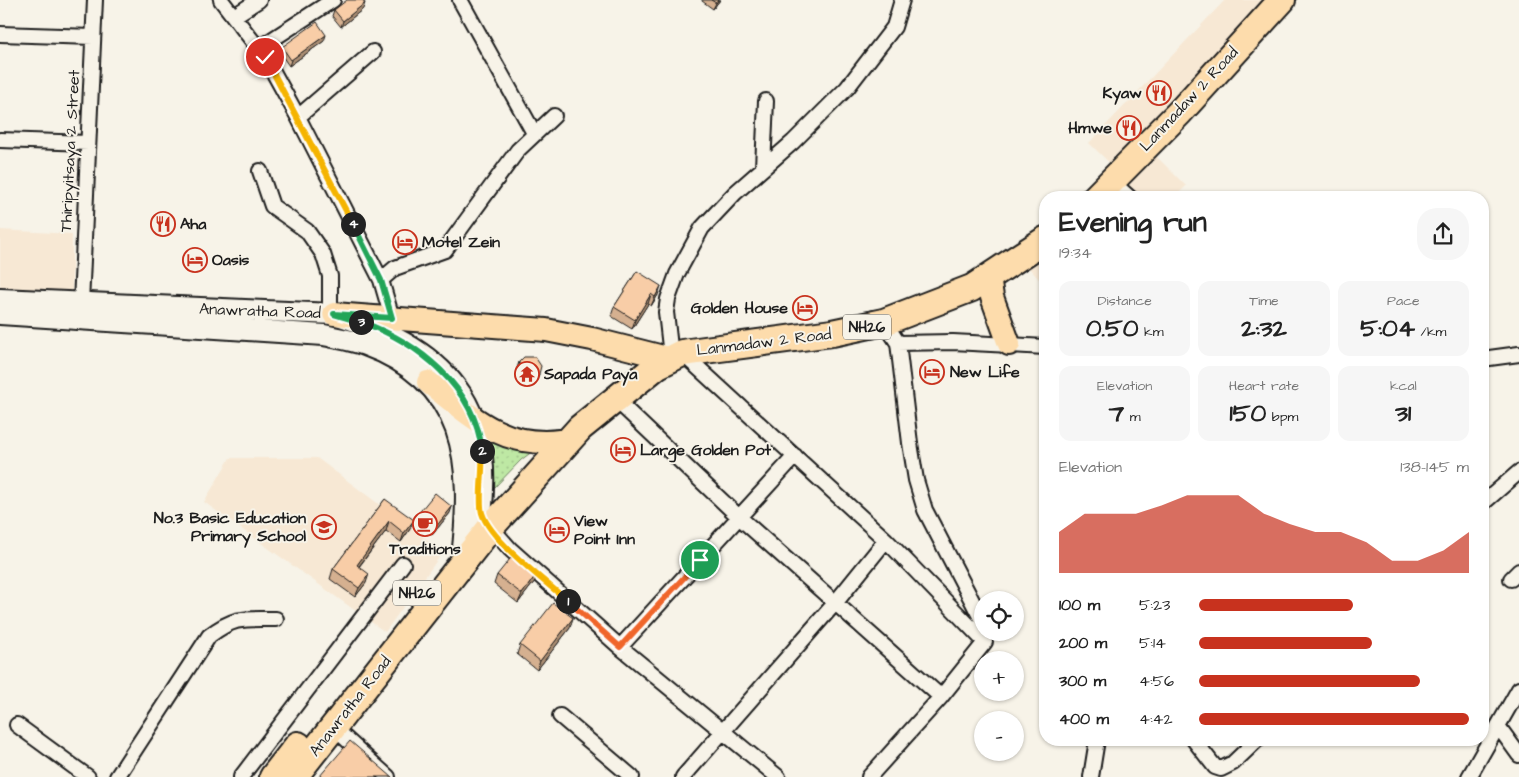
<!DOCTYPE html>
<meta charset="utf-8">
<style>
:root{--surface:#fff;--page:#f6f6f6;--text:#222;--muted:#767676;--accent:#c8321e}
body{margin:0;font-family:"Architects Daughter",sans-serif;background:var(--page);color:var(--text);height:100vh;display:flex;flex-direction:column;font-size:19px;white-space:nowrap}
*{box-sizing:border-box;margin:0}
p{font-size:16px;color:var(--muted)}
.icon{flex:none;width:28px;height:28px;fill:none;stroke:currentColor;stroke-width:2;stroke-linecap:round;stroke-linejoin:round}
.map{position:relative;flex:1;overflow:hidden}
.panel{position:absolute;left:1039px;top:191px;width:450px;height:555px;display:flex;flex-direction:column;background:var(--surface);border-radius:20px;box-shadow:0 1px 4px #0004}
.panel>*{flex:none}
.fabs{position:absolute;left:974px;top:591px;display:grid;gap:10px}
.fabs a{display:grid;place-items:center;width:50px;height:50px;border-radius:50%;background:var(--surface);box-shadow:0 1px 4px #0004;font-size:25px}
.pin{position:absolute;display:grid;place-items:center;width:42px;height:42px;color:#fff;margin:-21px;border:2px solid #fff;border-radius:50%;box-shadow:0 1px 5px #0007}
.km{position:absolute;width:25px;height:25px;margin:-12px;border-radius:50%;background:#222;color:#fff;font-size:14px;line-height:25px;text-align:center}
.round{display:grid;place-items:center;flex:none;width:52px;height:52px;border-radius:20px;background:var(--page)}
.head{display:flex;align-items:center;justify-content:space-between;height:85px;padding:0 20px}
h1{font-size:28px;font-weight:700;line-height:38px}
.stats{display:grid;grid-template-columns:repeat(3,1fr);gap:8px;height:85px;padding:5px 20px}
.stats div{display:grid;align-content:center;border-radius:12px;background:var(--page);text-align:center}
.stats b{font-size:25px;font-weight:700}
.stats small{font-size:14px;font-weight:400}
.stats p{font-size:14px}
.chart{height:140px;padding:10px 20px}
.chart p{display:flex;justify-content:space-between}
.chart svg{width:100%;height:90px;margin-top:5px;fill:var(--accent);opacity:.7}
ul{padding:0 20px;list-style:none;font-size:16px}
li{display:grid;grid-template-columns:80px 60px 1fr;align-items:center;height:38px}
li i{height:12px;border-radius:6px;background:var(--accent)}
.map>svg:first-child{display:block}
</style>
<div class="map">
<svg width="1519" height="777" viewBox="0 0 1519 777">
<defs>
<pattern id="grass-dots" width="8" height="8" patternUnits="userSpaceOnUse" patternTransform="scale(1.25)"><rect width="8" height="8" fill="#bee8a4"/><path d="M2 2h.1M6 6h.1" fill="none" stroke="#a3c68d" stroke-width="1.8" stroke-linecap="round"/></pattern>
</defs>
<rect width="100%" height="100%" fill="#f7f3e8"/>
<filter id="ink" filterUnits="userSpaceOnUse"><feTurbulence type="fractalNoise" baseFrequency=".02" numOctaves="2"/><feDisplacementMap in="SourceGraphic" scale="10" xChannelSelector="R" yChannelSelector="G"/><feConvolveMatrix kernelMatrix="1 2 1 2 8 2 1 2 1" color-interpolation-filters="sRGB"/></filter>
<g filter="url(#ink)">
<path fill="#f7e8d4" d="M1225,0H1287L1148,148L1186,186L1175,197H1096L1121,174L1089,143Z
M0,230L72,234V292L0,288Z
M1045,238V286L1020,258Z
M230,458H317L443,552L385,632L204,502Z"/>
<path fill="url(#grass-dots)" stroke="#6d8260" d="M485,435L537,448L521,460L492,490Z"/>
<g fill="none" stroke-linecap="round" stroke-linejoin="round">
<defs>
<path id="street" d="M221,0L265,57L298,117L381,280L392,318
M460,0L534,133
M234,16L259,0
M0,34L93,37
M259,48L333,0
M298,117L373,52
M0,140L88,143
M763,167L766,101
M260,171L272,206L307,231L323,254L330,276V314
M1111,181L1130,198
M381,280L395,268L445,250L518,150L554,116
M81,303L95,0
M884,322L898,343L910,443L916,480L925,510L982,620
M898,343L953,342L1045,347
M682,353L886,540L985,642L941,697L869,777
M671,356L666,312L668,299L677,274L702,228L735,193L793,142L847,88L894,27L902,0
M1482,359L1519,354
M614,398L739,517L941,697
M1482,504L1519,472
M487,523L510,549L620,647L778,777
M1511,579L1519,571
M620,647L795,456
M560,716L632,777
M17,725L88,777
M1498,726L1519,755
M333,727L388,777
M1194,740L1215,767L1221,769L1233,763L1257,740
M117,777L209,636C235,616 244,619 276,619
M241,777L403,564
M683,777L836,602L886,540
M1091,777L1097,740
M1469,777L1519,689"/>
<path id="secondary" d="M0,299L334,314C457,351 503,415 476,544
M0,314L324,335C337,338 352,340 365,345C467,382 473,462 462,557"/>
<path id="primary" d="M989,277L992,297L1009,344
M334,314L546,330L592,339L667,358
M428,382C471,416 501,448 560,441"/>
<path id="highway" d="M1095,198L1180,112L1282,0
M273,777L298,745
M294,777L490,528L580,428L658,365L682,353L832,333L884,322L972,288L1045,240"/>
</defs>
<use href="#street" stroke="#1c1c1c" stroke-width="18"/>
<use href="#secondary" stroke="#1c1c1c" stroke-width="24"/>
<use href="#primary" stroke="#1c1c1c" stroke-width="26"/>
<use href="#highway" stroke="#1c1c1c" stroke-width="30"/>
<use href="#street" stroke="#f7f3e8" stroke-width="14"/>
<use href="#secondary" stroke="#f7f3e8" stroke-width="20"/>
<use href="#primary" stroke="#fddcac" stroke-width="22"/>
<use href="#highway" stroke="#fddcac" stroke-width="26"/>
</g>
<path fill="#d5b090" stroke="#1c1c1c" d="M702,0H720L713,9L702,1Z
M363,9L341,27L332,16L334,10Z
M324,41L289,66L280,53L282,47Z
M637,271L658,295L651,306L648,304L632,329L611,316L614,307Z
M519,362L539,374L537,380L531,384H523L517,379V368Z
M385,499L410,529L401,542L386,531L359,567L366,583L355,597L330,579L333,569Z
M450,513L432,535L415,521L417,515Z
M497,575L535,581L518,603L494,584Z
M570,628L537,670L517,654L520,645Z"/>
<path fill="#ae9075" stroke="#1c1c1c" d="M718,0H720L713,9L716,3Z
M365,3L363,9L341,27L343,21Z
M326,35L324,41L289,66L291,60Z
M661,286L658,295L651,306L655,297Z
M651,294L648,304L632,329L635,320Z
M539,374L537,380L531,384H523L525,378Z
M452,507L450,513L432,535L434,529Z
M414,520L410,529L401,542L404,533Z
M389,521L386,531L353,574L357,565Z
M538,572L535,581L518,603L522,594Z
M369,574L366,583L355,597L359,588Z
M573,618L570,628L537,670L540,661Z"/>
<path fill="#f8cda7" stroke="#1c1c1c" d="M347,0H363L365,3L343,21L334,10Z
M711,0H718L716,3Z
M317,22L326,35L291,60L282,47Z
M637,271L661,286L655,297L651,294L635,320L614,307Z
M524,357H535L541,366L539,374L533,378H525L520,373L519,362Z
M435,493L452,507L434,529L417,515Z
M385,499L414,520L404,533L389,521L357,565L369,574L359,588L333,569Z
M514,554L538,572L522,594L497,575Z
M553,603L573,618L540,661L520,645Z
M350,741L392,777H319Z"/>
</g>
<g fill="none" stroke-linecap="round" stroke-linejoin="round" filter="url(#ink)">
<defs>
<path id="split-1" d="M568,601L620,647L700,560"/>
<path id="split-2" d="M482,451C484,467 478,500 482,513C490,540 546,582 568,601"/>
<path id="split-3" d="M361,322C418,342 475,387 482,451"/>
<path id="split-4" d="M353,224L381,280L392,318L334,314L361,322"/>
<path id="split-5" d="M265,57L353,224"/>
</defs>
<use href="#split-1" stroke="#fff" stroke-width="10"/>
<use href="#split-2" stroke="#fff" stroke-width="10"/>
<use href="#split-3" stroke="#fff" stroke-width="10"/>
<use href="#split-4" stroke="#fff" stroke-width="10"/>
<use href="#split-5" stroke="#fff" stroke-width="10"/>
<use href="#split-1" stroke="#f0652b" stroke-width="6"/>
<use href="#split-2" stroke="#f5b400" stroke-width="6"/>
<use href="#split-3" stroke="#22a559" stroke-width="6"/>
<use href="#split-4" stroke="#22a559" stroke-width="6"/>
<use href="#split-5" stroke="#f5b400" stroke-width="6"/>
</g>
<defs>
<symbol id="restaurant-ring" viewBox="-11 -11 22 22"><circle r="9.5" fill="#f7f3e8" stroke="#c8321e" stroke-width="1.5"/><path d="M-5-6h1v4h1v-4h1v4h1v-4h1v5L-1.5 .5V6h-2V.5L-5-1ZM5-6V6H3V1.5H1.5Q1.5-4 5-6Z" fill="#c8321e"/></symbol>
<symbol id="hotel-ring" viewBox="-11 -11 22 22"><circle r="9.5" fill="#f7f3e8" stroke="#c8321e" stroke-width="1.5"/><path d="M-6-4.5h1.5V1H6V5H4.5V3h-9V5H-6ZM-4 0a1.8 1.8 0 1 1 3.6 0ZM.5 0V-2.5h3Q6-2.5 6 0Z" fill="#c8321e"/></symbol>
<symbol id="temple-ring" viewBox="-11 -11 22 22"><circle r="9.5" fill="#f7f3e8" stroke="#c8321e" stroke-width="1.5"/><path d="M0-6L5-2H3V0L6.5 2.5H4V6H1.5V3h-3V6H-4V2.5H-6.5L-3 0V-2H-5Z" fill="#c8321e"/></symbol>
<symbol id="cafe-ring" viewBox="-11 -11 22 22"><circle r="9.5" fill="#f7f3e8" stroke="#c8321e" stroke-width="1.5"/><path d="M-5.5-4.5H6V0H3Q3 3.5 0 3.5H-2.5Q-5.5 3.5-5.5 0ZM3-3.2v2h1.7v-2ZM-6 4.5H4V6H-6Z" fill="#c8321e"/></symbol>
<symbol id="school-ring" viewBox="-11 -11 22 22"><circle r="9.5" fill="#f7f3e8" stroke="#c8321e" stroke-width="1.5"/><path d="M0-5L7-2L0 1L-7-2ZM-4 1L0 2.5L4 1V4Q0 6-4 4Z" fill="#c8321e"/></symbol>
</defs>
<g fill-rule="evenodd">
<use href="#restaurant-ring" x="1145" y="79" width="28" height="28"/>
<use href="#restaurant-ring" x="1115" y="114" width="28" height="28"/>
<use href="#restaurant-ring" x="149" y="210" width="28" height="28"/>
<use href="#hotel-ring" x="391" y="228" width="28" height="28"/>
<use href="#hotel-ring" x="181" y="246" width="28" height="28"/>
<use href="#hotel-ring" x="791" y="294" width="28" height="28"/>
<use href="#hotel-ring" x="918" y="358" width="28" height="28"/>
<use href="#temple-ring" x="513" y="360" width="28" height="28"/>
<use href="#hotel-ring" x="609" y="436" width="28" height="28"/>
<use href="#cafe-ring" x="411" y="510" width="28" height="28"/>
<use href="#school-ring" x="310" y="513" width="28" height="28"/>
<use href="#hotel-ring" x="543" y="516" width="28" height="28"/>
</g>
<g text-anchor="middle" dominant-baseline="central" stroke-width="4" stroke-linejoin="round" paint-order="stroke">
<g fill="#f7f3e8" stroke="#5e5c59" stroke-width="1">
<rect x="843" y="314.5" width="48" height="25" rx="4"/>
<rect x="393" y="580.5" width="48" height="25" rx="4"/>
</g>
<g font-size="15" font-weight="bold" fill="#1c1c1c">
<text x="867" y="327">NH26</text>
<text x="417" y="593">NH26</text>
</g>
<g font-size="16" font-weight="bold" fill="#1c1c1c" stroke="#f7f3e8" text-anchor="start">
<text x="1142" y="93" text-anchor="end">Kyaw</text>
<text x="1112" y="128" text-anchor="end">Hmwe</text>
<text x="180" y="224">Aha</text>
<text x="422" y="242">Motel Zein</text>
<text x="212" y="260">Oasis</text>
<text x="788" y="308" text-anchor="end">Golden House</text>
<text x="950" y="372">New Life</text>
<text x="544" y="374">Sapada Paya</text>
<text x="640" y="450">Large Golden Pot</text>
<text x="306" y="518" text-anchor="end">No.3 Basic Education<tspan x="306" dy="18">Primary School</tspan></text>
<text x="574" y="521">View<tspan x="574" dy="18">Point Inn</tspan></text>
<text x="425" y="549" text-anchor="middle">Traditions</text>
</g>
<g font-size="16" fill="#1c1c1c" stroke="#f7f3e8">
<text transform="translate(1189 99) rotate(-47)">Lanmadaw 2 Road</text>
<text transform="translate(70 151) rotate(-87)">Thiripyitsaya 2 Street</text>
<text transform="translate(260 311) rotate(2)">Anawratha Road</text>
<text transform="translate(764 342) rotate(-7)">Lanmadaw 2 Road</text>
<text transform="translate(350 706) rotate(-52)">Anawratha Road</text>
</g>
</g>
</svg>
<div class="fabs">
<a><svg class="icon" aria-label="locate" viewBox="0 0 24 24"><circle cx="12" cy="12" r="6"/><path d="M12 2v4M12 18v4M2 12h4M18 12h4"/></svg></a>
<a>+</a>
<a>−</a>
</div>
<div class="pin" style="left:700px;top:560px;background:#1e9e55"><svg class="icon" aria-label="arrive" viewBox="0 0 24 24"><path d="M6 21V4h12l-3 4 3 4H6"/></svg></div>
<div class="pin" style="left:265px;top:57px;background:#d93025"><svg class="icon" aria-label="check" viewBox="0 0 24 24"><path d="M5 12l5 5 9-10"/></svg></div>
<b class="km" style="left:568px;top:601px">1</b>
<b class="km" style="left:482px;top:451px">2</b>
<b class="km" style="left:361px;top:322px">3</b>
<b class="km" style="left:353px;top:224px">4</b>
<section class="panel">
<div class="head"><div><h1>Evening run</h1><p>19:34</p></div><a class="round"><svg class="icon" aria-label="share" viewBox="0 0 24 24"><path d="M12 15V3M7 8l5-5 5 5M5 13v7h14v-7"/></svg></a></div>
<div class="stats">
<div><p>Distance</p><b>0.50<small> km</small></b></div>
<div><p>Time</p><b>2:32</b></div>
<div><p>Pace</p><b>5:04<small> /km</small></b></div>
</div>
<div class="stats">
<div><p>Elevation</p><b>7<small> m</small></b></div>
<div><p>Heart rate</p><b>150<small> bpm</small></b></div>
<div><p>kcal</p><b>31</b></div>
</div>
<div class="chart"><p><span>Elevation</span>138–145 m</p>
<svg viewBox="0 0 160 44" preserveAspectRatio="none"><path d="M0 44V24L10 15L20 15L30 15L40 11L50 6L60 6L70 6L80 15L90 20L100 24L110 24L120 29L130 38L140 38L150 33L160 24V44z"/></svg>
</div>
<ul>
<li><b>100 m</b>5:23<i style="width:57%"></i></li>
<li><b>200 m</b>5:14<i style="width:64%"></i></li>
<li><b>300 m</b>4:56<i style="width:82%"></i></li>
<li><b>400 m</b>4:42<i style="width:100%"></i></li>
</ul>
</section>
</div>
